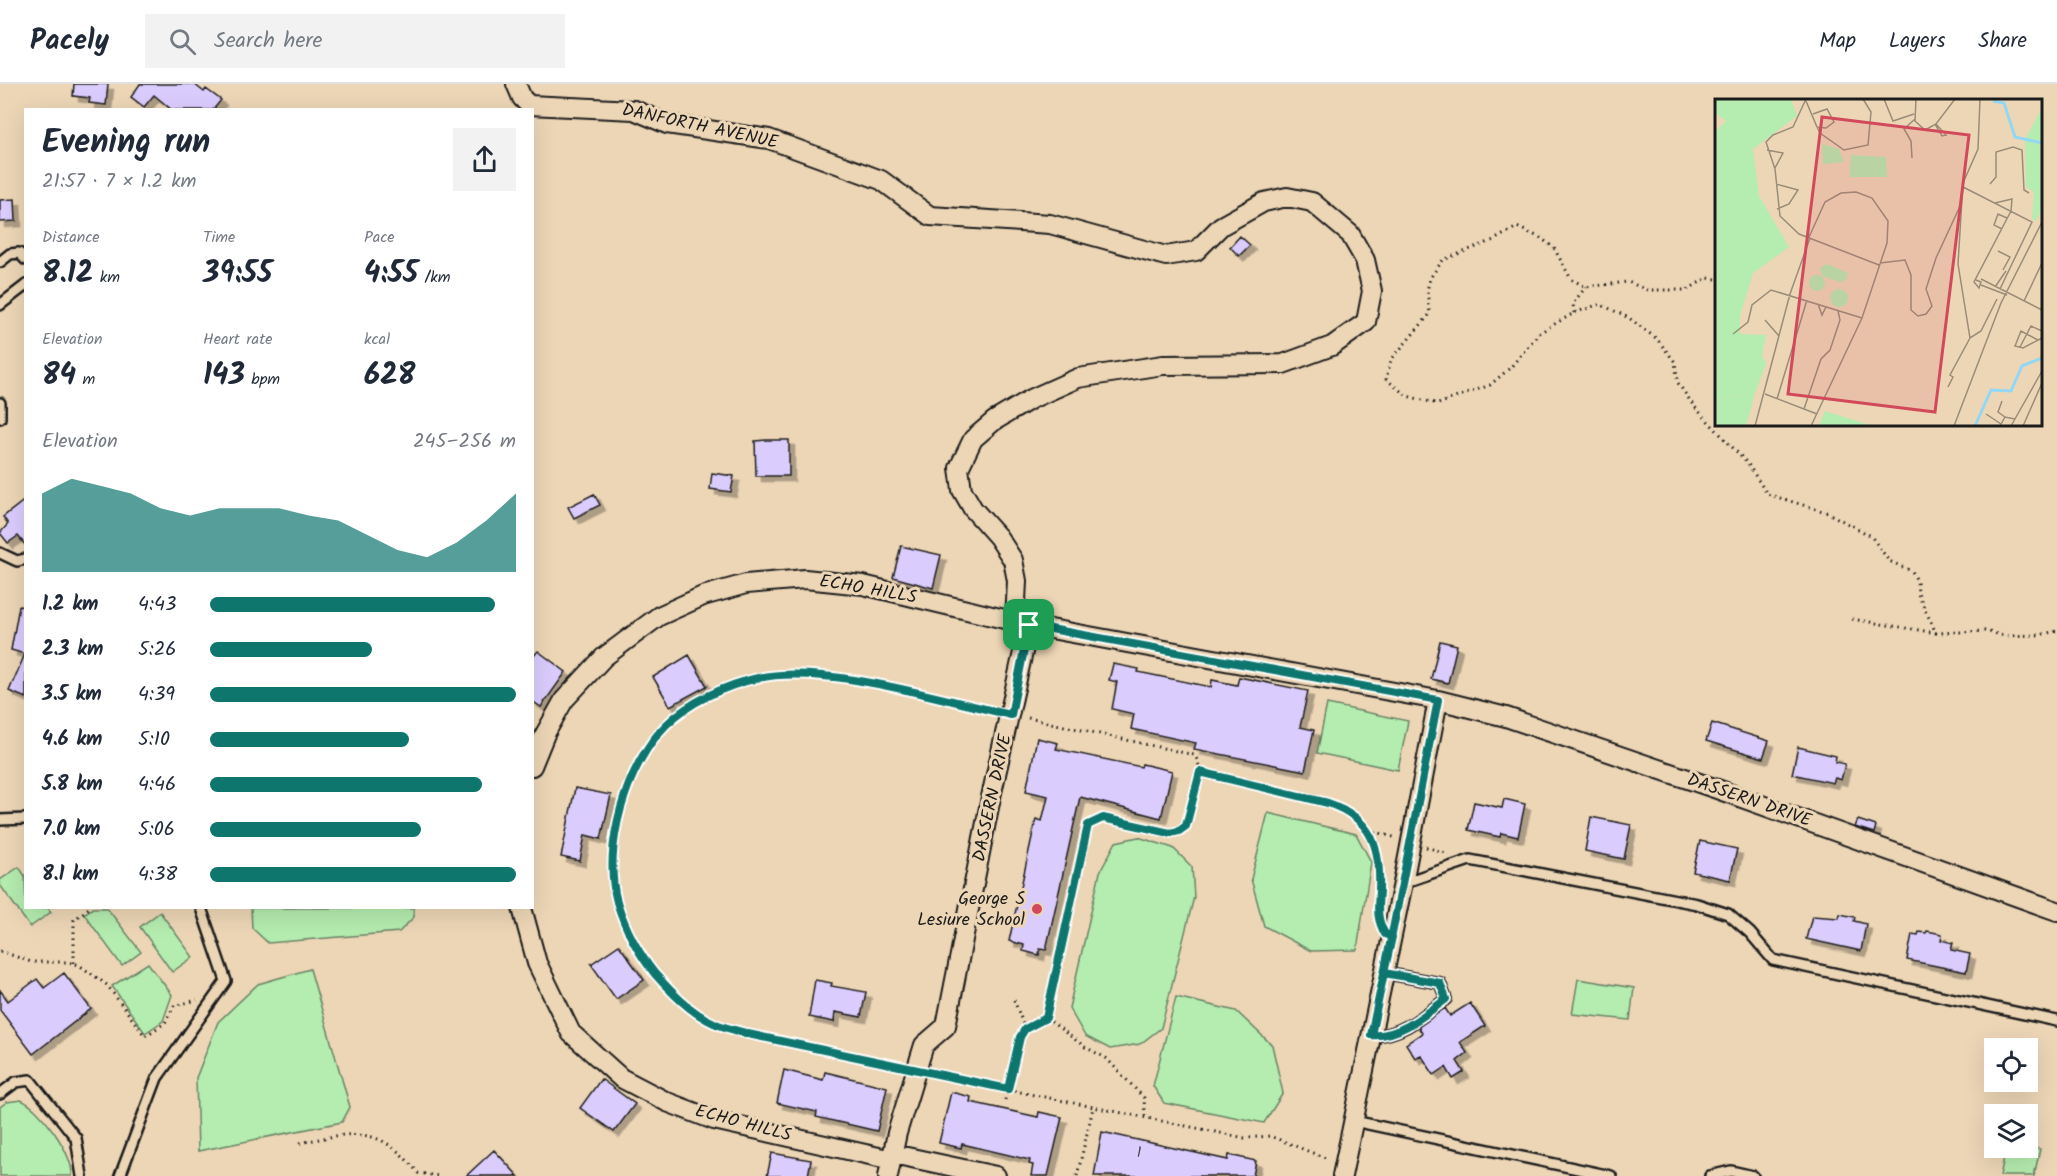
<!DOCTYPE html>
<meta charset="utf-8">
<style>
:root{--surface:#fff;--page:#f2f2f3;--text:#1f2937;--muted:#747a83;--line:#e0e1e3;--accent:#0f766e}
body{margin:0;font-family:Kalam,sans-serif;background:var(--page);color:var(--text);height:100vh;display:flex;flex-direction:column;font-size:22px;white-space:nowrap}
*{box-sizing:border-box;margin:0}
p{font-size:20px;color:var(--muted)}
.icon{flex:none;width:33px;height:33px;fill:none;stroke:currentColor;stroke-width:2;stroke-linecap:round;stroke-linejoin:round}
.map{position:relative;flex:1;overflow:hidden}
.panel{position:absolute;left:24px;top:24px;width:510px;height:801px;display:flex;flex-direction:column;background:var(--surface);border-radius:0px;box-shadow:0 6px 24px #0002}
.panel>*{flex:none}
.buttons{position:absolute;left:1984px;top:954px;display:grid;gap:12px}
.buttons a{display:grid;place-items:center;width:54px;height:54px;border-radius:0px;background:var(--surface);box-shadow:0 6px 24px #0002;font-size:30px}
.pin{position:absolute;display:grid;place-items:center;width:51px;height:51px;color:#fff;margin:-26px;border-radius:12px;box-shadow:0 3px 9px #0006}
.round{display:grid;place-items:center;flex:none;width:63px;height:63px;border-radius:0px;background:var(--page)}
.headline{display:flex;align-items:center;justify-content:space-between;height:102px;padding:0 18px}
h1{font-size:33px;font-weight:600;line-height:45px}
.stats{display:grid;grid-template-columns:repeat(3,1fr);gap:9px;height:102px;padding:6px 18px}
.stats div{display:grid;align-content:center}
.stats b{font-size:30px;font-weight:600}
.stats small{font-size:16px;font-weight:400}
.stats p{font-size:16px}
.chart{height:168px;padding:12px 18px}
.chart p{display:flex;justify-content:space-between}
.chart svg{width:100%;height:108px;margin-top:6px;fill:var(--accent);opacity:.7}
ul{padding:0 18px;list-style:none;font-size:20px}
li{display:grid;grid-template-columns:96px 72px 1fr;align-items:center;height:45px}
li i{height:15px;border-radius:8px;background:var(--accent)}
header{display:flex;align-items:center;gap:36px;box-sizing:border-box;height:84px;padding:0 30px;background:var(--surface);border-bottom:2px solid var(--line)}
header strong{font-size:28px}
nav{display:flex;gap:33px;margin-inline-start:auto;font-size:21px}
.search{width:420px;height:54px;background:var(--page);display:flex;align-items:center;gap:15px;box-sizing:border-box;padding:0 21px;border-radius:0px;color:var(--muted);font-size:22px}
.map>svg:first-child{display:block}
</style>
<header>
<strong>Pacely</strong>
<div class="search"><svg class="icon" aria-label="search" viewBox="0 0 24 24"><circle cx="10" cy="10" r="6"/><path d="M15 15l6 6"/></svg>Search here</div>
<nav><a>Map</a><a>Layers</a><a>Share</a></nav>
</header>
<div class="map">
<svg width="2057" height="1092" viewBox="0 0 2057 1092">
<defs>
<filter id="shadow"><feDropShadow dx="5.5" dy="5.5" stdDeviation="0" flood-color="#0004"/></filter>
</defs>
<rect width="100%" height="100%" fill="#edd6b6"/>
<filter id="ink" filterUnits="userSpaceOnUse"><feTurbulence type="fractalNoise" baseFrequency=".0167" numOctaves="2"/><feDisplacementMap in="SourceGraphic" scale="12" xChannelSelector="R" yChannelSelector="G"/><feConvolveMatrix kernelMatrix="1 2 1 2 8 2 1 2 1" color-interpolation-filters="sRGB"/></filter>
<g filter="url(#ink)">
<path fill="#b5ecaf" stroke="#688466" stroke-width="1.5" d="M1327,620L1408,637L1398,686L1317,669Z
M1268,729L1356,750L1371,778L1357,866L1311,867L1264,842L1251,795Z
M1138,753L1173,764L1192,783L1194,813L1161,944L1140,960L1110,965L1085,952L1069,924L1100,788L1116,758Z
M19,783L25,792L26,824H48L51,828L30,843L0,801V796Z
M93,824H107L141,868L122,882L84,830Z
M251,824H414V833L399,848L268,859L252,844Z
M160,828L193,873L172,888L140,843Z
M148,879L172,911L163,937L145,949L112,902Z
M310,885L350,1023L342,1038L198,1067L196,994L218,938L258,900Z
M1578,895L1634,904L1630,936L1572,930Z
M1176,913L1236,927L1272,961L1283,1009L1264,1039L1164,1019L1153,1002Z
M21,1016C41,1024 73,1070 72,1092H0V1023L7,1018Z
M2028,1062L2040,1065L2034,1092H2000L2006,1064Z"/>
<path fill="#dbccfe" stroke="#1c1c1c" stroke-width="1.5" filter="url(#shadow)" d="M74,0H108L106,21L89,19L90,14L73,12Z
M140,0H194L204,8L206,5L221,16L213,26H172L154,11L144,23L131,13Z
M15,115L16,137L0,138V116Z
M1240,152L1250,161L1239,172L1230,163Z
M766,356H789V392H756L755,357Z
M712,389L734,392L731,408L710,405Z
M594,410L600,421L574,434L568,423Z
M26,415V462L18,452L8,459L0,449L8,440L3,433Z
M901,462L941,471L933,504L893,493Z
M19,522L26,523V614L9,607L25,570L11,566Z
M1440,557L1457,561L1448,599L1431,595Z
M538,567L566,588L541,623L532,617V574Z
M689,571L707,602L670,622L653,593Z
M1113,580L1139,585L1138,588L1211,603L1212,596L1237,601L1239,593L1308,607L1300,643L1314,646L1305,687L1194,665L1196,659L1131,645L1134,630L1112,625L1117,598L1109,596Z
M1712,639L1769,657L1763,674L1706,657Z
M1037,654L1058,659L1056,665L1141,683L1142,680L1172,687L1161,734L1080,713L1046,866L1040,865L1039,871L1023,867L1024,861L1009,857L1036,735L1042,737L1048,712L1026,707Z
M1798,663L1836,672L1835,678L1845,680L1841,696L1835,694L1833,699L1792,690Z
M575,704L611,711L601,755L585,751L580,777L561,773Z
M1504,715L1525,720L1518,753L1501,749L1500,753L1468,746L1474,718L1502,724Z
M1591,733L1631,741L1624,775L1585,767Z
M1858,736L1876,742L1874,749L1855,743Z
M1700,757L1737,765L1730,796L1693,788Z
M1840,830L1855,833L1854,837L1866,840L1861,867L1806,855L1812,832L1839,834Z
M1927,847L1942,850L1941,856L1953,859L1951,866L1970,870L1966,888L1907,876L1912,850L1918,851L1919,848L1926,849Z
M619,861L644,896L616,915L591,880Z
M64,889L91,925L33,970L0,926V906L8,917L37,895L44,904Z
M815,896L832,899L831,902L866,908L861,933L835,928L834,938L809,933Z
M1470,919L1485,942L1460,958L1467,969L1457,977L1464,988L1453,995L1446,983L1434,991L1421,971L1415,974L1406,960L1422,949L1418,943L1445,924L1450,932Z
M784,986L823,996L825,988L887,1003L877,1047L816,1033L817,1028L777,1019Z
M601,995L635,1020L614,1048L580,1024Z
M951,1008L971,1013L970,1018L1038,1033L1039,1028L1062,1033L1048,1092H1031L1033,1081L1029,1080L1030,1076L962,1060L961,1064L939,1059Z
M1102,1048L1228,1076L1229,1071L1256,1077L1253,1092H1094Z
M494,1066L518,1092H466Z
M772,1069L811,1076L808,1092H767Z"/>
<g fill="none" stroke-linecap="round" stroke-linejoin="round">
<defs>
<path id="service" d="M0,178L10,170L19,169L26,176
M0,221L26,201
M0,319V334
M0,469L17,477L26,475
M0,736L26,735
M1403,799L1470,776L1697,820L1728,830L1750,849L1773,876L2057,937
M1371,951C1399,954 1425,931 1446,915L1440,899L1384,889
M0,1010L16,998L30,996L76,1054L82,1092
M1354,1037L1611,1092
M120,1092L157,994L226,897L201,824
M1710,1092L1731,1087L1753,1092"/>
<path id="minor" d="M516,0L522,14L529,21L634,26L667,40L769,55L881,96L930,132L1050,140L1166,172L1196,167L1221,142L1264,118L1287,113L1312,118L1350,150L1365,176L1372,207L1366,238L1332,262L1283,280L1163,281L1078,294L1031,315L994,337L973,355L959,384L962,406L973,425L998,453L1013,476L1017,497L1015,537
M532,682L545,650L564,616L604,573L659,532L703,512L746,500L805,495L863,501L1029,541L1438,616L1506,633L1717,705L2057,827
M522,824L537,879L571,949L621,994L667,1018L714,1036L892,1076
M893,1070L996,1092
M888,1092L897,1049L924,961L946,942L991,713L1029,541
M1342,1092L1403,799L1438,616"/>
</defs>
<use href="#service" stroke="#1c1c1c" stroke-width="14"/>
<use href="#minor" stroke="#1c1c1c" stroke-width="22"/>
<path stroke="#1c1c1c" stroke-width="3" stroke-dasharray="1.5 4.5" stroke-linecap="butt" d="M1716,195L1707,194L1687,206H1647L1628,198L1586,203L1571,195L1554,164L1541,154L1517,143L1494,156L1443,176L1430,194L1427,207L1430,230L1391,276L1386,295L1407,312L1438,320L1490,301L1510,284L1539,249L1574,229L1600,220L1629,234L1657,255L1675,278L1678,299L1693,321L1748,380L1767,410L1826,428L1871,452L1889,477L1912,487L1917,497L1918,510L1936,549L1985,547L2005,552L2038,551L2057,547
M1574,229L1573,219L1586,203
M1852,535L1936,549
M1200,688L1328,719C1371,734 1381,763 1379,806C1379,815 1376,825 1377,834
M1369,746L1397,754
M1426,763L1449,770
M0,867L31,878H69L79,881L107,901L145,952L165,939L174,922L197,916
M74,879V836L89,824
M1014,916L1025,945
M1046,934L1085,963L1106,974L1144,1014L1145,1034
M899,983C861,975 822,966 784,958C761,953 736,949 714,939C691,929 671,909 655,890C638,869 621,841 616,814C607,755 622,684 666,641C689,618 726,601 758,594C826,579 925,612 994,627
M932,990L1245,1054L1270,1052L1328,1075
M1005,1016L1020,953L1025,945L1046,934L1088,741L1094,736L1103,734L1170,749L1179,747L1187,742C1191,723 1208,687 1194,671L1024,633
M300,1059C355,1047 380,1041 418,1089L439,1092
M1077,1092L1093,1024"/>
<use href="#service" stroke="#edd6b6" stroke-width="9"/>
<use href="#minor" stroke="#edd6b6" stroke-width="18"/>
</g>
</g>
<g fill="none" stroke-linecap="round" stroke-linejoin="round" filter="url(#ink)">
<defs>
<path id="route" d="M1029,541L1011,631C942,616 826,579 758,594C726,601 689,618 666,641C626,681 602,764 617,818C625,844 638,869 655,890C671,908 691,929 714,939C724,944 737,946 748,950L1008,1005L1020,953L1025,945L1046,934L1088,741L1103,734L1170,749L1179,747L1186,742L1200,688L1328,719C1371,734 1381,762 1379,806C1378,824 1376,834 1385,850L1392,853L1384,889L1440,899L1446,915C1425,931 1398,954 1371,951C1395,840 1416,728 1438,616L1029,541"/>
</defs>
<use href="#route" stroke="#fff" stroke-width="12"/>
<use href="#route" stroke="#0f766e" stroke-width="8"/>
</g>
<circle fill="#d1495b" stroke="#edd6b6" stroke-width="2" cx="1037" cy="825" r="6"/>
<g text-anchor="middle" dominant-baseline="central" stroke-width="6" stroke-linejoin="round" paint-order="stroke">
<g font-size="15" fill="#4c4854">
<text x="1139" y="1069">1</text>
</g>
<g font-size="18" fill="#1c1c1c" stroke="#edd6b6">
<text transform="translate(700 43) rotate(12)">DANFORTH AVENUE</text>
<text transform="translate(868 506) rotate(10)">ECHO HILLS</text>
<text transform="translate(993 714) rotate(-78)">DASSERN DRIVE</text>
<text transform="translate(1749 717) rotate(19)">DASSERN DRIVE</text>
<text transform="translate(743 1040) rotate(15)">ECHO HILLS</text>
</g>
<g font-size="18" fill="#1c1c1c" stroke="#edd6b6" text-anchor="end">
<text x="1025" y="815">George S<tspan x="1025" dy="21">Lesiure School</tspan></text>
</g>
</g>
<g transform="translate(1715 15)">
<rect width="327" height="327" fill="#edd6b6"/>
<path d="M327,9V111L321,122L317,120L319,93L311,88L310,40ZM107,45L124,50L129,63L108,65ZM136,56L171,58L172,78H135ZM112,165L133,174L131,181L125,183L107,177L105,169ZM94 184a8 8 0 1 1 16 0a8 8 0 1 1-16 0ZM115 199a9 9 0 1 1 18 0a9 9 0 1 1-18 0ZM40,294L31,327H0V301ZM110,312L158,327H104Z" fill="#b5ecaf"/>
<path d="M0,0H76L82,17L38,50L44,97L74,148L38,174L25,217V235L51,236L47,256L51,265L40,294L0,301V33L11,22L0,14Z" fill="#b5ecaf"/>
<path fill="none" stroke="#92d8f4" stroke-width="3" d="M278,2L289,4L300,38L327,44M260,327L276,291L296,292L307,267L327,259"/>
<path fill="none" stroke="#998c78" stroke-width="1.5" d="M91,0L78,28L58,36L51,43L60,70L65,117L84,135L164,166M169,0L178,22L199,15M201,0L200,22L210,31L221,25L240,0M265,0L263,50L248,84L243,165L255,239L266,232L282,200M91,2L102,28L111,29L119,23L112,10L98,15M220,25L227,37L231,36L221,25M101,26L105,34L129,51L153,46L156,13L148,0M52,51L68,54L60,69M197,59L196,42L189,30L200,20M61,85L83,91L74,105L62,110M275,85L281,78V53L298,48L307,51L309,91L314,94M248,88L317,123L285,190M280,104L297,100L296,112M287,130L279,126L283,115L292,119M94,138L110,103L126,94L141,93L157,99L173,122L172,144L147,219L96,327M283,152L295,158L288,171M165,164L190,161L196,176V211L203,217L211,215L217,207L211,190L221,159L246,105M266,180L327,211M261,181L266,183L264,189L259,183L296,112M266,186L292,196M280,188L291,172M309,202L327,164M103,205L107,216L111,208M50,221L64,237M18,235L33,223L37,206L56,191L147,219M323,241L306,232L300,247L308,249L327,239M305,248L316,227L327,232M233,288L238,278L235,276L255,239M50,295L102,315M62,300L92,201M287,302L283,313L290,318M89,310L106,260L115,251L125,221L123,212M271,315L286,325M40,327L75,195L95,139M239,327L286,204L327,123M285,327L290,318L300,320M296,327L327,272M308,327L327,284"/>
<path fill="#d1495b" fill-opacity="0.15" stroke="#d1495b" stroke-width="3" d="M107,18L254,36L220,313L73,295Z"/>
<rect width="327" height="327" fill="none" stroke="#1c1c1c" stroke-width="3"/>
</g>
</svg>
<div class="buttons">
<a><svg class="icon" aria-label="locate" viewBox="0 0 24 24"><circle cx="12" cy="12" r="6"/><path d="M12 2v4M12 18v4M2 12h4M18 12h4"/></svg></a>
<a><svg class="icon" aria-label="layers" viewBox="0 0 24 24"><path d="M12 4l9 5-9 5-9-5zM3 14l9 5 9-5"/></svg></a>
</div>
<div class="pin" style="left:1029px;top:541px;background:#1e9e55"><svg class="icon" aria-label="arrive" viewBox="0 0 24 24"><path d="M6 21V4h12l-3 4 3 4H6"/></svg></div>
<section class="panel">
<div class="headline"><div><h1>Evening run</h1><p>21:57 · 7 × 1.2 km</p></div><a class="round"><svg class="icon" aria-label="share" viewBox="0 0 24 24"><path d="M12 15V3M7 8l5-5 5 5M5 13v7h14v-7"/></svg></a></div>
<div class="stats">
<div><p>Distance</p><b>8.12<small> km</small></b></div>
<div><p>Time</p><b>39:55</b></div>
<div><p>Pace</p><b>4:55<small> /km</small></b></div>
</div>
<div class="stats">
<div><p>Elevation</p><b>84<small> m</small></b></div>
<div><p>Heart rate</p><b>143<small> bpm</small></b></div>
<div><p>kcal</p><b>628</b></div>
</div>
<div class="chart"><p><span>Elevation</span>245–256 m</p>
<svg viewBox="0 0 160 44" preserveAspectRatio="none"><path d="M0 44V12L10 6L20 9L30 12L40 18L50 21L60 18L70 18L80 18L90 21L100 23L110 29L120 35L130 38L140 32L150 23L160 12V44z"/></svg>
</div>
<ul>
<li><b>1.2 km</b>4:43<i style="width:93%"></i></li>
<li><b>2.3 km</b>5:26<i style="width:53%"></i></li>
<li><b>3.5 km</b>4:39<i style="width:100%"></i></li>
<li><b>4.6 km</b>5:10<i style="width:65%"></i></li>
<li><b>5.8 km</b>4:46<i style="width:89%"></i></li>
<li><b>7.0 km</b>5:06<i style="width:69%"></i></li>
<li><b>8.1 km</b>4:38<i style="width:100%"></i></li>
</ul>
</section>
</div>
